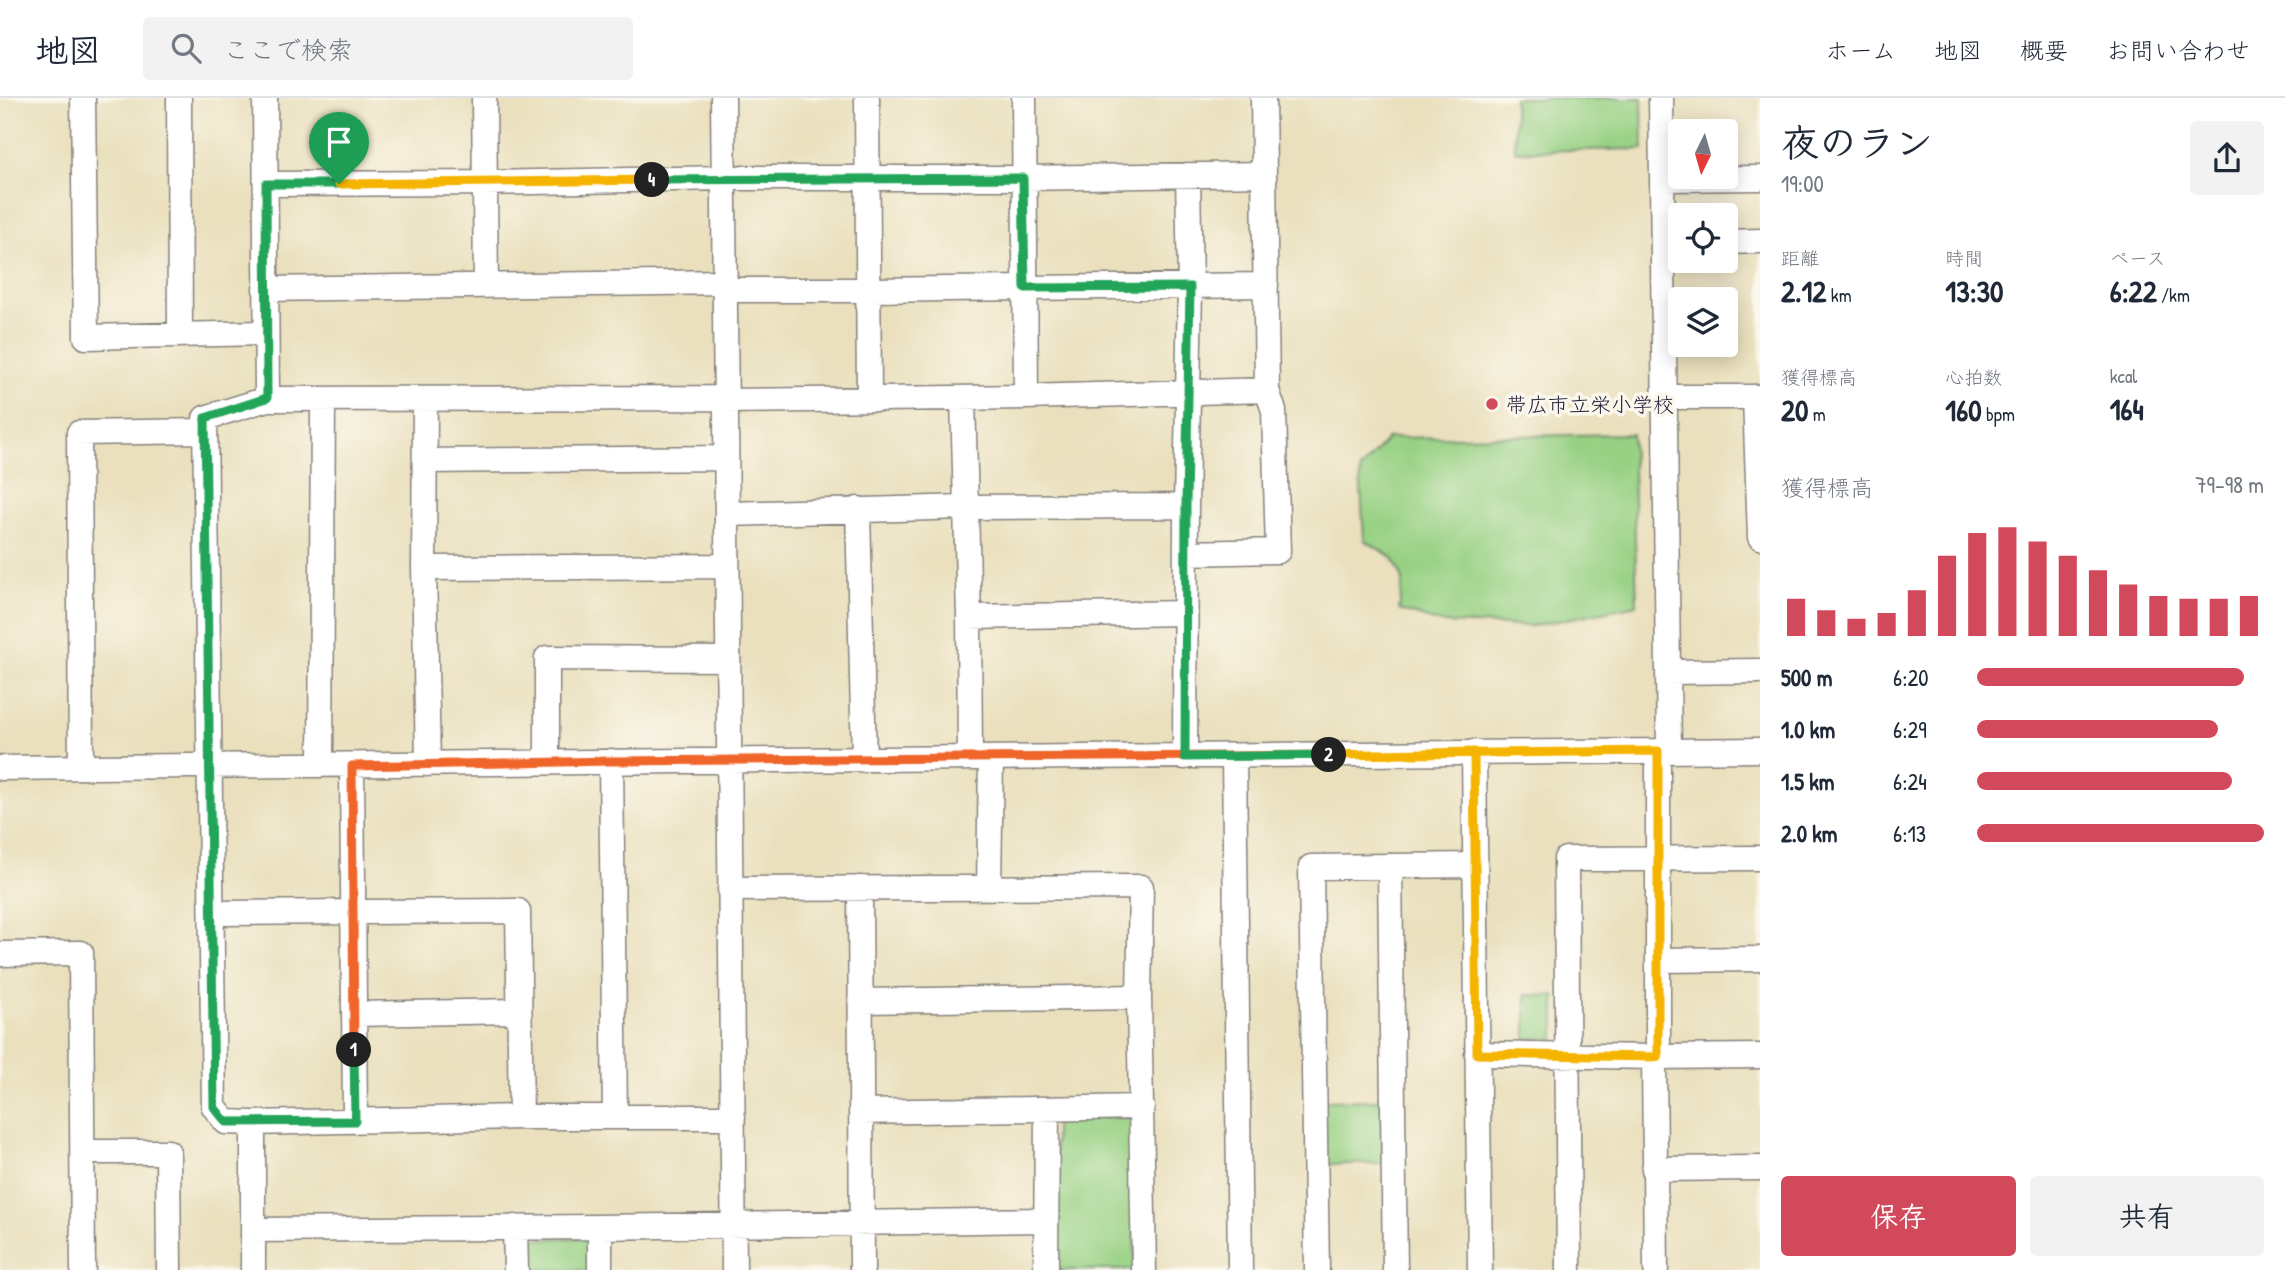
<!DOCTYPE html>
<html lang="ja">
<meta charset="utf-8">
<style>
:root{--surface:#fff;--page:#f2f2f3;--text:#1f2937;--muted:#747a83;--line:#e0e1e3;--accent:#d1495b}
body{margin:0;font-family:"Patrick Hand","Klee One",sans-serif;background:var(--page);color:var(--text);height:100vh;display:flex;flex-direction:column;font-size:26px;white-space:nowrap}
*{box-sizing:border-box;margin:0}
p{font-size:23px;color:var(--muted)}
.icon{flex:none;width:38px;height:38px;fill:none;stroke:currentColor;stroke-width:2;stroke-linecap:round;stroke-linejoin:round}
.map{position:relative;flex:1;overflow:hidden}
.drawer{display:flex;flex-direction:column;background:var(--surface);width:525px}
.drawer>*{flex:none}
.needle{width:46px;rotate:185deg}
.controls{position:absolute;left:1668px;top:21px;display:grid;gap:14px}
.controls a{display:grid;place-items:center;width:70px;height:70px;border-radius:7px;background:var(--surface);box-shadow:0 4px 18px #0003;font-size:35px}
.pin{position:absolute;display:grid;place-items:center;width:60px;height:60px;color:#fff;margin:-72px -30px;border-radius:50% 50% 50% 0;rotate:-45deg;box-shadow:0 0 7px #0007}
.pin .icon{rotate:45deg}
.km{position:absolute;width:35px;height:35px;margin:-18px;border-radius:50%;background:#222;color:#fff;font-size:19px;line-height:35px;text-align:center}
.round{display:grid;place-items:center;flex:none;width:74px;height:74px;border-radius:7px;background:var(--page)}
.summary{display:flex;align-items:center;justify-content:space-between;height:119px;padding:0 21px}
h1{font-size:38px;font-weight:700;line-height:52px}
.stats{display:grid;grid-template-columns:repeat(3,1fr);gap:10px;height:119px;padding:7px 21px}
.stats div{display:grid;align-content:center}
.stats b{font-size:30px;font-weight:700}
.stats small{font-size:19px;font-weight:400}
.stats p{font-size:19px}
.chart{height:196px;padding:14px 21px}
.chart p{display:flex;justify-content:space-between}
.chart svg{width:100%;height:126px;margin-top:7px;stroke:var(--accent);stroke-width:6}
.button{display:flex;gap:14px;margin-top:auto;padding:14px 21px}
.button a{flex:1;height:80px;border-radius:7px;background:var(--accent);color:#fff;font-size:28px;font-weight:700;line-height:80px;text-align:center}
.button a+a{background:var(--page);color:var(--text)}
ul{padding:0 21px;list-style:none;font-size:23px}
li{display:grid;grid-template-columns:112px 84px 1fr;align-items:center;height:52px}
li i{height:18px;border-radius:9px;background:var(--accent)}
header{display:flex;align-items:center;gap:42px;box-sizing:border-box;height:98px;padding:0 35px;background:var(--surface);border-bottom:2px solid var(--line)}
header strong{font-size:33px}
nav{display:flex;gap:38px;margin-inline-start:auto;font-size:24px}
.search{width:490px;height:63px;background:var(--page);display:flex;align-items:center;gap:18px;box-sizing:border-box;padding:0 24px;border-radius:7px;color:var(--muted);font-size:26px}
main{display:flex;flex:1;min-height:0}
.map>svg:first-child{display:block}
</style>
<header>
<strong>地図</strong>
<div class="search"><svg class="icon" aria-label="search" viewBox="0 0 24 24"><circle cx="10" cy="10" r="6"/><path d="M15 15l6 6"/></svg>ここで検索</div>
<nav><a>ホーム</a><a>地図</a><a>概要</a><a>お問い合わせ</a></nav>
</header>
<main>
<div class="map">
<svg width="1760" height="1172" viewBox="0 0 1760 1172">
<rect width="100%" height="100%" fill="#fbf7ec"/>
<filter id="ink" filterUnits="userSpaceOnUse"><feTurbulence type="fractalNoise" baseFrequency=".0143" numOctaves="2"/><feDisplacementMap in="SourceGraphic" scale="14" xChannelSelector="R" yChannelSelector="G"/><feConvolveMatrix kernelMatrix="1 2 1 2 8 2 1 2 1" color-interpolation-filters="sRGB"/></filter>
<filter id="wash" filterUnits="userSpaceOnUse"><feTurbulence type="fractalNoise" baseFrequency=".00686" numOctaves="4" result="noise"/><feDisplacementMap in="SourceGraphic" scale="28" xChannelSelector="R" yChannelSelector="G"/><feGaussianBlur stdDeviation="1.57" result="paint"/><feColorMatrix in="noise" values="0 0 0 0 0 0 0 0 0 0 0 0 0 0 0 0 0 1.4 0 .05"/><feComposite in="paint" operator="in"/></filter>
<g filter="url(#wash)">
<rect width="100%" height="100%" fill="#eae0bd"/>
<path fill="#98d184" stroke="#5d7a60" stroke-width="2" d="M1514,0H1642L1643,51L1515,53Z
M1632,336L1637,507L1532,528L1440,525L1399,512L1403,481L1393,460L1364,442L1360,372L1388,340Z
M1526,897L1555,898V941L1526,940Z
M1382,1002L1383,1066H1322V1003Z
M1132,1019L1135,1172H1055V1028L1063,1020Z
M590,1140V1172H524L523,1141Z"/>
</g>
<g filter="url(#ink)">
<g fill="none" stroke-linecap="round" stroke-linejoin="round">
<defs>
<path id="minor" d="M83,0L86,239L265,235
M179,0L180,237
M265,0L267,301
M484,0L486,187
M723,0L734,1172
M867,0L869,301
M1024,0L1026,299
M1661,0L1669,653
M1662,81L1760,80
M266,86L485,85L723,80H1023L1264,76
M1726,144L1760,143
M265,191L725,184
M724,192H868L1266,187
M1665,299H1760
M1755,299L1760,439
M726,300L267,301L205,320L214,1009L226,1024L253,1025L521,1019H733
M963,300L969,519L970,660
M425,301L424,470L428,666
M726,303L1026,299L1267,292
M425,363L726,360
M858,411L864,662
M727,416L966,409L1186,408
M1186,455L1278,453L1274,313L1267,292L1263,0
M424,470L727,468
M969,519L1185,515
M1668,574L1760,573
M1474,654L1480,1172
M1234,658L1240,1172
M1185,659L1186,408L1190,189L1188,77
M611,663L615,1019
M547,664V560L728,561
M321,667L323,301
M352,668L355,1023
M81,669L79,335L205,333
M0,670L1760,652
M1390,768L1395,1172
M989,789L991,660
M860,790L862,1172
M730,791L1141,789L1139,899L1144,1172
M212,815L518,813L521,1019
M0,856L81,855L83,1172
M1658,862L1760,861
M861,903L1139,899
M354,916L519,913
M1477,956L1654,959L1760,958
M1654,959L1656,1172
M1658,959V653
M861,1014L1142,1009
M253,1025V1172
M83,1054H168L169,1172
M1654,1071L1760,1070
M515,1129L516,1172
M254,1132L600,1129L1046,1122
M600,1172V1129
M1046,1172L1047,1011
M1317,1172L1311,769L1475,767
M1569,1172L1566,761L1760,760"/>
</defs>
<use href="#minor" stroke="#86817c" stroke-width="27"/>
<use href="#minor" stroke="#fff" stroke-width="24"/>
</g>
</g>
<g fill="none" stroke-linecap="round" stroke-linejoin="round" filter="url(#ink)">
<defs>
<path id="split-1" d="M339,86H266L267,300L205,320L214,1009L226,1024L355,1023L354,952"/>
<path id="split-2" d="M354,952L352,668L611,663L1329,657"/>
<path id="split-3" d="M1329,657L1474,654L1477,956L1658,959V653L1331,657"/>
<path id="split-4" d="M652,82L1023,80L1025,190L1190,189L1186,408L1185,659L1331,657"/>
<path id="split-5" d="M339,86L652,82"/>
</defs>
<use href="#split-1" stroke="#fff" stroke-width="14"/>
<use href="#split-2" stroke="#fff" stroke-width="14"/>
<use href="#split-3" stroke="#fff" stroke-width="14"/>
<use href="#split-4" stroke="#fff" stroke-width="14"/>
<use href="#split-5" stroke="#fff" stroke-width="14"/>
<use href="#split-1" stroke="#22a559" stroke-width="9"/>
<use href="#split-2" stroke="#f0652b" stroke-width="9"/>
<use href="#split-3" stroke="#f5b400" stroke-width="9"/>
<use href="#split-4" stroke="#22a559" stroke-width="9"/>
<use href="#split-5" stroke="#f5b400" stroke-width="9"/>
</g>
<circle fill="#d1495b" stroke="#fbf7ec" stroke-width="2.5" cx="1492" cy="306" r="7"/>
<g text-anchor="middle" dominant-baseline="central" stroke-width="7" stroke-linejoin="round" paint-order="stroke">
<g font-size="21" fill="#22223b" stroke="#fbf7ec" text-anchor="start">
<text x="1506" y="306">帯広市立栄小学校</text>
</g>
</g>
</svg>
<div class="controls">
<a><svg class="needle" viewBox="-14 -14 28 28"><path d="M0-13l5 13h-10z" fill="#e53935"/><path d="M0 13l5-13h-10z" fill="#747a83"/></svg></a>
<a><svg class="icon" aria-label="locate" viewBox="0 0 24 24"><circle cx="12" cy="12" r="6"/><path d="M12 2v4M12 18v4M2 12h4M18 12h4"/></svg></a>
<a><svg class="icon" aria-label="layers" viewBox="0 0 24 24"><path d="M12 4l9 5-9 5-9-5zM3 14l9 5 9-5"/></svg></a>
</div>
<div class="pin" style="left:339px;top:86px;background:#1e9e55"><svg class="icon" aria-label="arrive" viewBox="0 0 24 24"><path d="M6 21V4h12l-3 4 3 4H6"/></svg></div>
<b class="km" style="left:354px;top:952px">1</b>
<b class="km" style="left:1329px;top:657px">2</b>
<b class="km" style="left:652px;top:82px">4</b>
</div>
<section class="drawer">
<div class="summary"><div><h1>夜のラン</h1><p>19:00</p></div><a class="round"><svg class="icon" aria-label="share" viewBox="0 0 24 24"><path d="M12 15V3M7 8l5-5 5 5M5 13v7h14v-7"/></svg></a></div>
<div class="stats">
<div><p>距離</p><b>2.12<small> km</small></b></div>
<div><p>時間</p><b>13:30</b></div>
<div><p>ペース</p><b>6:22<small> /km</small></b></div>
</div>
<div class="stats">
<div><p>獲得標高</p><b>20<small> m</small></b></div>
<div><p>心拍数</p><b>160<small> bpm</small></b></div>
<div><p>kcal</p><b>164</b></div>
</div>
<div class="chart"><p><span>獲得標高</span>79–98 m</p>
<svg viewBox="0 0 160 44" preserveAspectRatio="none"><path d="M5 44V31M15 44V35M25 44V38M35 44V36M45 44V28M55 44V16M65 44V8M75 44V6M85 44V11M95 44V16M105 44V21M115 44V26M125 44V30M135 44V31M145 44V31M155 44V30"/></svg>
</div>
<ul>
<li><b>500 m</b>6:20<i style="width:93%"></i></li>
<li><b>1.0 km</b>6:29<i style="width:84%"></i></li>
<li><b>1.5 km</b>6:24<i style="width:89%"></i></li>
<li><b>2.0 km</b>6:13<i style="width:100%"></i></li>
</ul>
<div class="button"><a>保存</a><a>共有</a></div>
</section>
</main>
